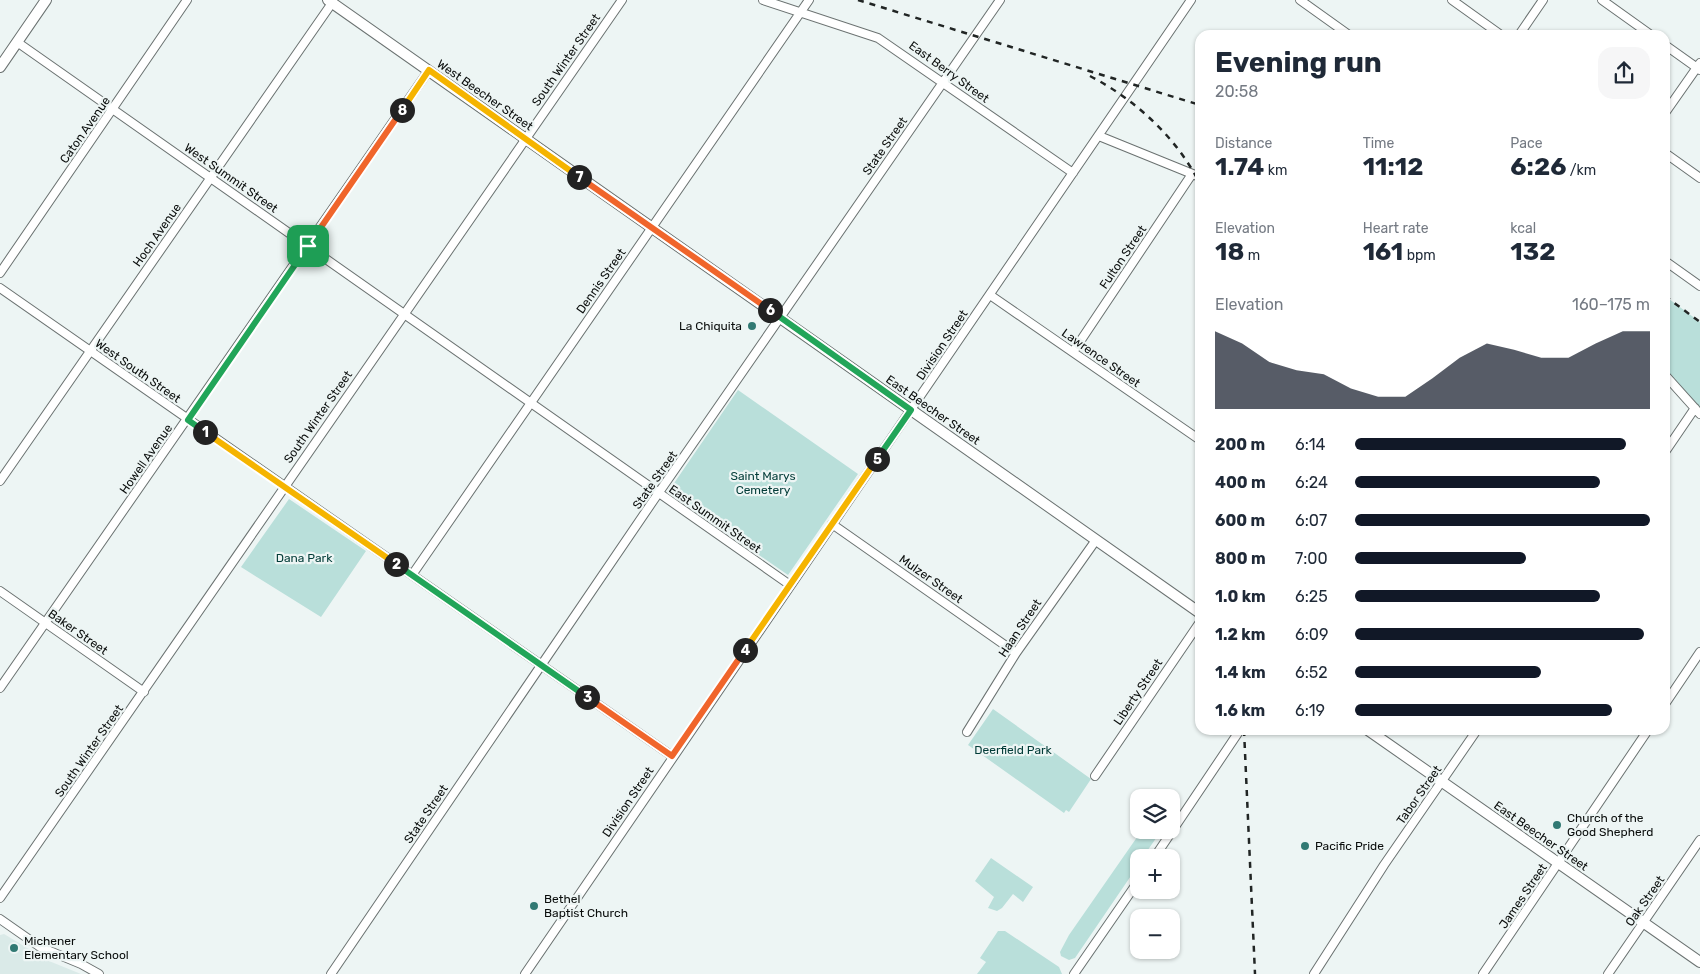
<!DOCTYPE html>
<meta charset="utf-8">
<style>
:root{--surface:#fff;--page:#f6f6f7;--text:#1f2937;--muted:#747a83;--accent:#111827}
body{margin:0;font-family:Rubik,sans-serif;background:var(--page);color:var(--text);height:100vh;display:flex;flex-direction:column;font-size:19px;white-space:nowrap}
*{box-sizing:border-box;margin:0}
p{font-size:16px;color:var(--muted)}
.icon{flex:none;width:28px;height:28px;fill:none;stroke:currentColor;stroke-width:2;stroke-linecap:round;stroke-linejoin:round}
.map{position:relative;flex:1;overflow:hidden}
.drawer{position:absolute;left:1195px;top:30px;width:475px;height:705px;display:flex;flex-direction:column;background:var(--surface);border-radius:15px;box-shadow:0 1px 4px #0004}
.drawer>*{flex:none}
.buttons{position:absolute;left:1130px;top:789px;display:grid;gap:10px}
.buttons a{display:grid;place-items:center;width:50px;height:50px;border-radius:10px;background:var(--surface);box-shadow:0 1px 4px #0004;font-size:25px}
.pin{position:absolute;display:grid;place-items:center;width:42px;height:42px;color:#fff;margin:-21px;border-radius:10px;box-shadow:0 2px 8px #0006}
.km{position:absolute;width:25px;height:25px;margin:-12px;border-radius:50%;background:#222;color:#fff;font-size:14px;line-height:25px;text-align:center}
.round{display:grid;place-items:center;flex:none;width:52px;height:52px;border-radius:15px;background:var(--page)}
.summary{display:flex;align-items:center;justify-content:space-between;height:85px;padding:0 20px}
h1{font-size:28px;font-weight:700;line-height:38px}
.metrics{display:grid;grid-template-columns:repeat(3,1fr);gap:8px;height:85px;padding:5px 20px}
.metrics div{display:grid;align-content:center}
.metrics b{font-size:25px;font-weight:700}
.metrics small{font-size:14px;font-weight:400}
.metrics p{font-size:14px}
.chart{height:140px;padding:10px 20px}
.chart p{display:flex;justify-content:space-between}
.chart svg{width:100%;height:90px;margin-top:5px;fill:var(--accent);opacity:.7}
ul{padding:0 20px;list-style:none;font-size:16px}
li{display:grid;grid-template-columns:80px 60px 1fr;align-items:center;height:38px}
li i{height:12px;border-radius:6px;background:var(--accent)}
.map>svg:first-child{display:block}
</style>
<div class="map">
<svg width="1700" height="974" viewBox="0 0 1700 974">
<rect width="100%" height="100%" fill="#edf5f4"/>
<path fill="#daeae8" d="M4,934L49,961L81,974H0V935Z"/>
<path fill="#b9dfda" d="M1665,296L1700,322V414L1665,375Z
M738,390L858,474L788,575L668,492Z
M289,499L366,551L321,617L241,567Z
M993,709L1091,779L1069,812L1066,810L1064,813L968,745Z
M1142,830L1161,831L1143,857L1139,858V864L1075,958L1069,960L1061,956L1060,952L1069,935Z
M991,858L1033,887L1023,902L1013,894L1002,908L997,911L988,908L994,897L975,881Z
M998,931H1005L1059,967L1062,974H977L986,962L980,958Z"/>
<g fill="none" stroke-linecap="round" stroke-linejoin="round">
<defs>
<path id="minor" d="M763,0L878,38L1073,173
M1300,0L1349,35
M1452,0L1501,35
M1602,0L1651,35
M1519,35L1543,0
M17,42L790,585
M1665,45L1700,70
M1665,113L1700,63
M1099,136L1200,177
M1665,153L1700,178
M1665,261L1700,286
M0,273L187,0
M0,288L672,756
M990,295L1200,440
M1073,352L1192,174
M1665,375L1700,414
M1665,452L1695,408
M0,481L332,3
M832,524L1016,653
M412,575L809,0
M0,591L144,692
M0,688L429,70
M1665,704L1700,652
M967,732L1016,653L1096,540
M1095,776L1200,622
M1154,858L1240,730
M0,898L622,0
M0,919L40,947L81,964L99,974
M331,974L653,501L1000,0
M525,974L1191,0
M1074,974L1139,880
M1314,974L1384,865L1477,730
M1483,974L1648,730
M1608,974L1700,840"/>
<path id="major" d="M328,0L1200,613
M0,67L46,0
M1368,730L1700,962"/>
</defs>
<use href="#minor" stroke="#6b7271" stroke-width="10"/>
<use href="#major" stroke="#6b7271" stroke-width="12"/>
<use href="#minor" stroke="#fff" stroke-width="8"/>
<use href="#major" stroke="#fff" stroke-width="10"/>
<path stroke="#212524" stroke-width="2.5" stroke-dasharray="6 6" stroke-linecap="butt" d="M858,0L1200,105
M1090,76C1136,100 1177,138 1200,184
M1665,296L1700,322
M1244,730L1255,974"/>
</g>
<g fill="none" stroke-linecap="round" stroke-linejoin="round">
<defs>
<path id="split-1" d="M205,432L188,420L308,246"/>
<path id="split-2" d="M205,432L396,564"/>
<path id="split-3" d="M396,564L587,697"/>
<path id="split-4" d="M587,697L672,756L745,650"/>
<path id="split-5" d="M745,650L877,459"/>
<path id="split-6" d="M770,310L911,410L877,459"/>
<path id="split-7" d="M579,177L770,310"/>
<path id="split-8" d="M402,110L429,70L579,177"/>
<path id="split-9" d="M308,246L402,110"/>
</defs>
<use href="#split-1" stroke="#fff" stroke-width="10"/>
<use href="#split-2" stroke="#fff" stroke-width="10"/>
<use href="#split-3" stroke="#fff" stroke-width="10"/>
<use href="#split-4" stroke="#fff" stroke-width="10"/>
<use href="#split-5" stroke="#fff" stroke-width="10"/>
<use href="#split-6" stroke="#fff" stroke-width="10"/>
<use href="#split-7" stroke="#fff" stroke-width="10"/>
<use href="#split-8" stroke="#fff" stroke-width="10"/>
<use href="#split-9" stroke="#fff" stroke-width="10"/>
<use href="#split-1" stroke="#22a559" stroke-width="6"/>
<use href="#split-2" stroke="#f5b400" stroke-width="6"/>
<use href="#split-3" stroke="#22a559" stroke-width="6"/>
<use href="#split-4" stroke="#f0652b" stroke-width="6"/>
<use href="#split-5" stroke="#f5b400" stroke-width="6"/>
<use href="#split-6" stroke="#22a559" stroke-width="6"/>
<use href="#split-7" stroke="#f0652b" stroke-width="6"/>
<use href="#split-8" stroke="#f5b400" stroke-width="6"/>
<use href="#split-9" stroke="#f0652b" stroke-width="6"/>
</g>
<g fill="#317973" stroke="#edf5f4" stroke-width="2">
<circle cx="752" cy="326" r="5"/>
<circle cx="1557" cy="825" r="5"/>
<circle cx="1305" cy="846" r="5"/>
<circle cx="534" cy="906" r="5"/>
<circle cx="14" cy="948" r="5"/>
</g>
<g text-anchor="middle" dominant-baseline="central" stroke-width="4.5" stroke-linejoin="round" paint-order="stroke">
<g font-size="12" fill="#0a0d0c" stroke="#edf5f4">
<text transform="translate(566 60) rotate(-55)">South Winter Street</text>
<text transform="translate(949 72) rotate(36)">East Berry Street</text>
<text transform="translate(485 95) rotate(35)">West Beecher Street</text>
<text transform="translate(85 130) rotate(-55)">Caton Avenue</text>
<text transform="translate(885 146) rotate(-55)">State Street</text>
<text transform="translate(231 178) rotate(35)">West Summit Street</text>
<text transform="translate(157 235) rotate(-55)">Hoch Avenue</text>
<text transform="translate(1123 257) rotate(-56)">Fulton Street</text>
<text transform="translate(601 281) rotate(-55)">Dennis Street</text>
<text transform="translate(942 345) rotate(-56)">Division Street</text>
<text transform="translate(1101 358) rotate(35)">Lawrence Street</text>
<text transform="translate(138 371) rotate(35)">West South Street</text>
<text transform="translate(933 410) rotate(35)">East Beecher Street</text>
<text transform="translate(318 417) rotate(-55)">South Winter Street</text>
<text transform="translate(146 459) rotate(-55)">Howell Avenue</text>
<text transform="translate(655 480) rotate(-55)">State Street</text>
<text transform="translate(715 519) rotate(35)">East Summit Street</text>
<text transform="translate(931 579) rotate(35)">Mulzer Street</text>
<text transform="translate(1020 628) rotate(-56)">Haan Street</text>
<text transform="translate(78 632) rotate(35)">Baker Street</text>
<text transform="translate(1138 692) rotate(-56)">Liberty Street</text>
<text transform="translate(89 751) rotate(-55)">South Winter Street</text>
<text transform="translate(1419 795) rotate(-55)">Tabor Street</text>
<text transform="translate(628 802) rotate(-56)">Division Street</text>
<text transform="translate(426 814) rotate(-56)">State Street</text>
<text transform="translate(1541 836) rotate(35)">East Beecher Street</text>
<text transform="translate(1523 896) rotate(-56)">James Street</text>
<text transform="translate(1645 901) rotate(-55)">Oak Street</text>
</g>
<g font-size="12" fill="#0a0d0c" stroke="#edf5f4" text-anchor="start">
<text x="742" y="326" text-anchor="end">La Chiquita</text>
<text x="1567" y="818">Church of the<tspan x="1567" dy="14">Good Shepherd</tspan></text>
<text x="1315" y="846">Pacific Pride</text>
<text x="544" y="899">Bethel<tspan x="544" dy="14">Baptist Church</tspan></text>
<text x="24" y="941">Michener<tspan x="24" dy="14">Elementary School</tspan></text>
</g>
<g font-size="12" fill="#013b37" stroke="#edf5f4">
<text x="763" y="476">Saint Marys<tspan x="763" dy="14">Cemetery</tspan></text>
<text x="304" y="558">Dana Park</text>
<text x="1013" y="750">Deerfield Park</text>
</g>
</g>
</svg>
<div class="buttons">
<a><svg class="icon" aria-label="layers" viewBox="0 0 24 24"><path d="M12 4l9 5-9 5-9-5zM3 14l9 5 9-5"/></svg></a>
<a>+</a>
<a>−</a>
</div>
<div class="pin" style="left:308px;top:246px;background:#1e9e55"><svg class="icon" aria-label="arrive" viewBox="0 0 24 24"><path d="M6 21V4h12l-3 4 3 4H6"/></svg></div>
<b class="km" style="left:205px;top:432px">1</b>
<b class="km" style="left:396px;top:564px">2</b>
<b class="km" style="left:587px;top:697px">3</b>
<b class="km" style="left:745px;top:650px">4</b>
<b class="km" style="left:877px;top:459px">5</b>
<b class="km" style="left:770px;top:310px">6</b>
<b class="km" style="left:579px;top:177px">7</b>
<b class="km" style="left:402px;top:110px">8</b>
<section class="drawer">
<div class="summary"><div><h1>Evening run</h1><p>20:58</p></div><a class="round"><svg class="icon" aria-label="share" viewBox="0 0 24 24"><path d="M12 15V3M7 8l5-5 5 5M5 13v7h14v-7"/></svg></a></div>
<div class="metrics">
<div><p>Distance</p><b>1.74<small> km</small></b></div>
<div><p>Time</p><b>11:12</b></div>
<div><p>Pace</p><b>6:26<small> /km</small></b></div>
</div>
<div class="metrics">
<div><p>Elevation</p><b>18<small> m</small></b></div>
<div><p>Heart rate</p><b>161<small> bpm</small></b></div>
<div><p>kcal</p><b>132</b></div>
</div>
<div class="chart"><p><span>Elevation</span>160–175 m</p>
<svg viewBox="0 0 160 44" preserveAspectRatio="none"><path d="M0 44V6L10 12L20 21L30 25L40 27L50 34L60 38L70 38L80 29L90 19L100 12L110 15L120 19L130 19L140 12L150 6L160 6V44z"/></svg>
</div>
<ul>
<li><b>200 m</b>6:14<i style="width:92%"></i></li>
<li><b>400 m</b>6:24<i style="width:83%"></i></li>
<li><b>600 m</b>6:07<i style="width:100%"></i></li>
<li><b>800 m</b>7:00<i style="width:58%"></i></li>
<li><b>1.0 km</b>6:25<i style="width:83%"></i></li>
<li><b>1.2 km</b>6:09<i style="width:98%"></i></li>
<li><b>1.4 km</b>6:52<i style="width:63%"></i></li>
<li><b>1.6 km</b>6:19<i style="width:87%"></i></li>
</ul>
</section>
</div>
